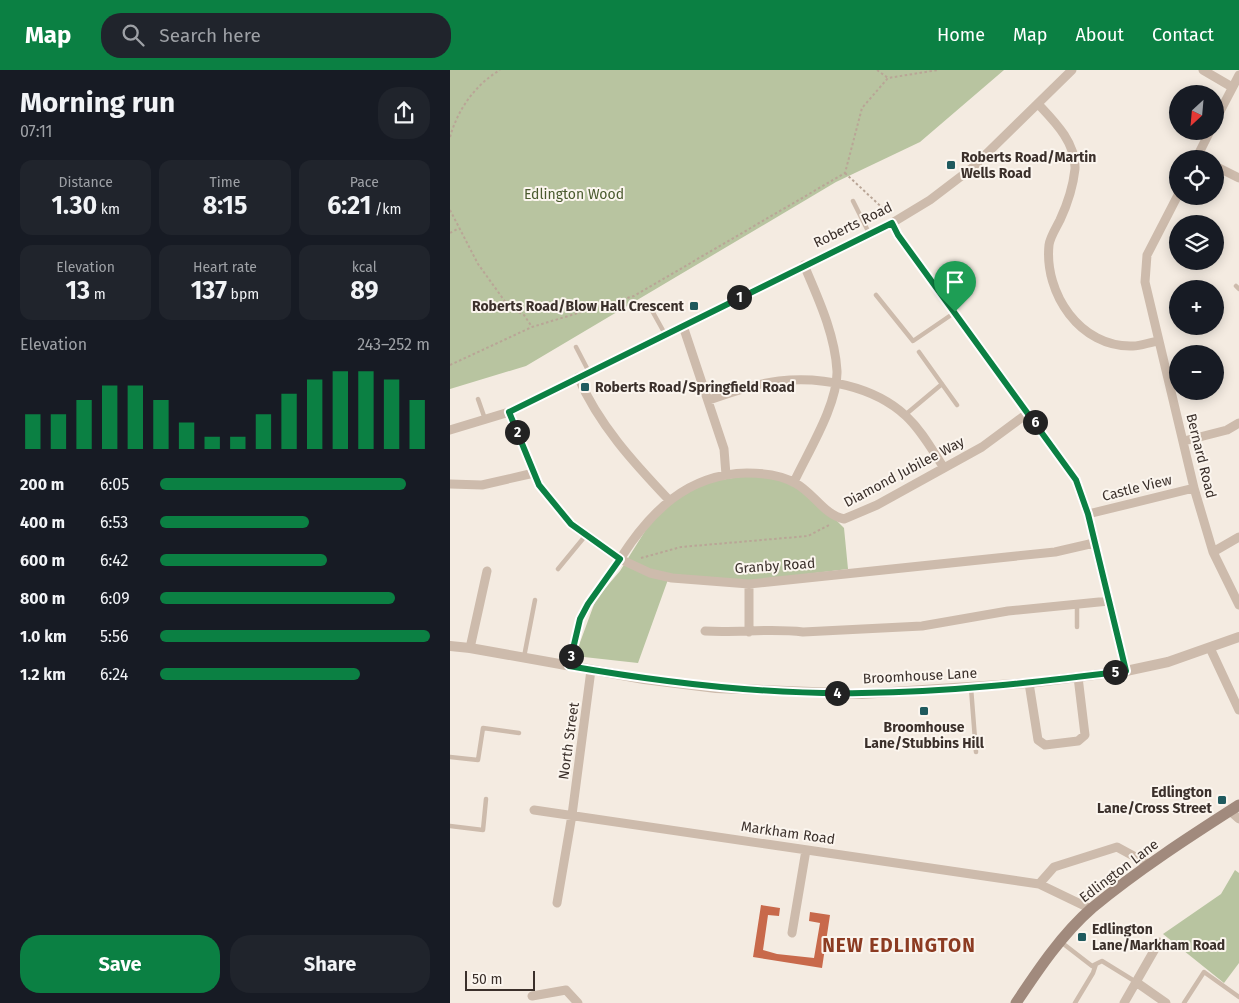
<!DOCTYPE html>
<meta charset="utf-8">
<style>
:root{--surface:#171b24;--page:#20242c;--text:#f1f3f6;--muted:#9ea1a6;--accent:#0b8043}
body{margin:0;font-family:"Fira Sans",sans-serif;background:var(--page);color:var(--text);height:100vh;display:flex;flex-direction:column;font-size:19px;white-space:nowrap}
*{box-sizing:border-box;margin:0}
p{font-size:16px;color:var(--muted)}
.icon{flex:none;width:28px;height:28px;fill:none;stroke:currentColor;stroke-width:2;stroke-linecap:round;stroke-linejoin:round}
.map{position:relative;flex:1;overflow:hidden}
.drawer{display:flex;flex-direction:column;background:var(--surface);width:450px}
.drawer>*{flex:none}
.needle{width:32px;rotate:206deg}
.controls{position:absolute;left:719px;top:15px;display:grid;gap:10px}
.controls a{display:grid;place-items:center;width:55px;height:55px;border-radius:50%;background:var(--surface);box-shadow:0 2px 12px #0003;font-size:25px}
.scale{position:absolute;left:15px;bottom:12px;width:70px;box-sizing:border-box;padding-left:5px;border:2px solid #3b302b;border-top:0;font-size:14px;line-height:18px;white-space:nowrap;color:#3b302b;-webkit-text-stroke:4px #fbf5ee;paint-order:stroke}
.pin{position:absolute;display:grid;place-items:center;width:42px;height:42px;color:#fff;margin:-51px -21px;border-radius:50% 50% 50% 0;rotate:-45deg;box-shadow:0 0 5px #0007}
.pin .icon{rotate:45deg}
.km{position:absolute;width:25px;height:25px;margin:-12px;border-radius:50%;background:#222;color:#fff;font-size:14px;line-height:25px;text-align:center}
.round{display:grid;place-items:center;flex:none;width:52px;height:52px;border-radius:20px;background:var(--page)}
.head{display:flex;align-items:center;justify-content:space-between;height:85px;padding:0 20px}
h1{font-size:28px;font-weight:700;line-height:38px}
.stats{display:grid;grid-template-columns:repeat(3,1fr);gap:8px;height:85px;padding:5px 20px}
.stats div{display:grid;align-content:center;border-radius:12px;background:var(--page);text-align:center}
.stats b{font-size:25px;font-weight:700}
.stats small{font-size:14px;font-weight:400}
.stats p{font-size:14px}
.chart{height:140px;padding:10px 20px}
.chart p{display:flex;justify-content:space-between}
.chart svg{width:100%;height:90px;margin-top:5px;stroke:var(--accent);stroke-width:6}
.primary-button{display:flex;gap:10px;margin-top:auto;padding:10px 20px}
.primary-button a{flex:1;height:58px;border-radius:20px;background:var(--accent);color:#fff;font-size:20px;font-weight:700;line-height:58px;text-align:center}
.primary-button a+a{background:var(--page);color:var(--text)}
ul{padding:0 20px;list-style:none;font-size:16px}
li{display:grid;grid-template-columns:80px 60px 1fr;align-items:center;height:38px}
li i{height:12px;border-radius:6px;background:var(--accent)}
header{display:flex;align-items:center;gap:30px;box-sizing:border-box;height:70px;padding:0 25px;background:var(--accent);color:#fff}
header strong{font-size:24px}
nav{display:flex;gap:28px;margin-inline-start:auto;font-size:18px}
.search{width:350px;height:45px;background:var(--page);display:flex;align-items:center;gap:12px;box-sizing:border-box;padding:0 18px;border-radius:20px;color:var(--muted);font-size:19px}
main{display:flex;flex:1;min-height:0}
.map>svg:first-child{display:block}
</style>
<header>
<strong>Map</strong>
<div class="search"><svg class="icon" aria-label="search" viewBox="0 0 24 24"><circle cx="10" cy="10" r="6"/><path d="M15 15l6 6"/></svg>Search here</div>
<nav><a>Home</a><a>Map</a><a>About</a><a>Contact</a></nav>
</header>
<main>
<section class="drawer">
<div class="head"><div><h1>Morning run</h1><p>07:11</p></div><a class="round"><svg class="icon" aria-label="share" viewBox="0 0 24 24"><path d="M12 15V3M7 8l5-5 5 5M5 13v7h14v-7"/></svg></a></div>
<div class="stats">
<div><p>Distance</p><b>1.30<small> km</small></b></div>
<div><p>Time</p><b>8:15</b></div>
<div><p>Pace</p><b>6:21<small> /km</small></b></div>
</div>
<div class="stats">
<div><p>Elevation</p><b>13<small> m</small></b></div>
<div><p>Heart rate</p><b>137<small> bpm</small></b></div>
<div><p>kcal</p><b>89</b></div>
</div>
<div class="chart"><p><span>Elevation</span>243–252 m</p>
<svg viewBox="0 0 160 44" preserveAspectRatio="none"><path d="M5 44V27M15 44V27M25 44V20M35 44V13M45 44V13M55 44V20M65 44V31M75 44V38M85 44V38M95 44V27M105 44V17M115 44V10M125 44V6M135 44V6M145 44V10M155 44V20"/></svg>
</div>
<ul>
<li><b>200 m</b>6:05<i style="width:91%"></i></li>
<li><b>400 m</b>6:53<i style="width:55%"></i></li>
<li><b>600 m</b>6:42<i style="width:62%"></i></li>
<li><b>800 m</b>6:09<i style="width:87%"></i></li>
<li><b>1.0 km</b>5:56<i style="width:100%"></i></li>
<li><b>1.2 km</b>6:24<i style="width:74%"></i></li>
</ul>
<div class="primary-button"><a>Save</a><a>Share</a></div>
</section>
<div class="map">
<svg width="789" height="933" viewBox="0 0 789 933">
<rect width="100%" height="100%" fill="#f4ebe1"/>
<path fill="#b8c4a0" d="M0,0H554L470,72L386,112L76,296L0,319Z
M290,407H324L355,419L394,458L398,499L299,511L220,504L188,593L125,586L146,529L170,501L197,458L221,431L256,412Z
M785,800L789,803V893L774,913L713,864L771,824Z"/>
<path fill="#c8694b" d="M311,835L330,838L329,846L318,845L313,880L327,884L364,888L370,853L359,851L360,842L380,845L372,898L303,887Z"/>
<g fill="none" stroke-linecap="round" stroke-linejoin="round">
<path stroke="#b9a596" stroke-width="2" stroke-dasharray="2.5 2.5" stroke-linecap="butt" d="M427,0L438,8
M0,67C8,39 25,15 50,0
M395,103L439,144
M0,140L28,194L59,237L74,245L82,257
M0,163L9,158
M0,295L82,257L184,226L395,103L412,38L438,8L488,0
M191,488L231,477L358,466L381,454
M121,586L130,549L138,534L166,495"/>
<path stroke="#cdbbac" stroke-width="4.5" d="M403,131L419,163
M786,216L789,219
M426,225L463,271L504,243
M200,237L215,264
M126,277L139,302
M469,282L507,335
M28,329L35,349
M455,345L492,314
M108,499L136,465
M627,534V557
M74,587L85,530
M521,618L526,682
M0,687L28,690L33,658L69,663
M0,756L33,760L36,729
M611,872L642,896L652,891L686,912
M625,933L643,903L646,894
M734,933L754,902L789,927"/>
<path stroke="#cdbbac" stroke-width="9" d="M753,0L782,17
M589,35C605,52 626,73 625,99C623,117 617,135 610,150C606,158 600,167 599,175C594,223 630,278 683,276C691,276 700,272 709,271
M765,51L789,5
M746,89L760,61
M765,96L789,108
M728,125L697,185L695,212L744,418L763,482L789,535
M442,153L448,165L626,410L638,444L676,601
M233,256L274,379L276,405
M128,307C149,355 183,392 219,430
M259,330C282,322 305,314 329,311C371,306 424,316 456,346C472,361 482,380 494,398
M59,342L89,415L121,454L170,489L200,503L222,508L299,514L605,482L644,473
M0,360L59,342L442,153L480,130L522,98L622,0
M734,371L777,360L789,353
M344,412C358,382 388,334 387,301C385,264 368,228 354,195
M0,414L32,415L84,403
M638,444L744,418
M763,482L789,467
M170,489C200,442 237,404 297,403C313,403 331,405 345,413C363,422 374,445 394,449L427,435L532,377L578,343
M255,561C287,563 321,558 353,562L472,556L558,541L659,531
M299,562V514
M20,578L37,501
M760,578L789,640
M579,613L588,670L595,675L628,671L635,665L628,607
M84,740L589,814L641,839
M780,741L789,749
M589,814L604,797L667,777L700,795
M107,833L122,745L141,600
M342,863L356,780
M686,912L716,933
M82,926L116,920L128,933
M674,933L709,872"/>
<path stroke="#cdbbac" stroke-width="10" d="M0,576L20,578L194,609L266,618L412,624L579,613L676,601L718,592L789,567"/>
<path stroke="#a18a7d" stroke-width="11" d="M566,933C588,900 612,864 642,838C688,800 739,767 789,735"/>
</g>
<g fill="none" stroke-linecap="round" stroke-linejoin="round">
<defs>
<path id="route" d="M442,153L448,165L626,410L638,444L676,601C588,612 501,622 412,623C314,625 216,613 119,596L130,549L138,534L170,489L121,454L89,415L59,342Z"/>
</defs>
<use href="#route" stroke="#fff" stroke-width="10"/>
<use href="#route" stroke="#0b8043" stroke-width="6"/>
</g>
<g fill="#1f5a5e" stroke="#fbf5ee" stroke-width="2">
<rect x="496" y="90" width="10" height="10" rx="2.5"/>
<rect x="239" y="231" width="10" height="10" rx="2.5"/>
<rect x="130" y="312" width="10" height="10" rx="2.5"/>
<rect x="469" y="636" width="10" height="10" rx="2.5"/>
<rect x="767" y="725" width="10" height="10" rx="2.5"/>
<rect x="627" y="862" width="10" height="10" rx="2.5"/>
</g>
<g text-anchor="middle" dominant-baseline="central" stroke-width="4" stroke-linejoin="round" paint-order="stroke">
<g font-size="14" font-weight="bold" fill="#3b302b" stroke="#fbf5ee" text-anchor="start">
<text x="511" y="87">Roberts Road/Martin<tspan x="511" dy="16">Wells Road</tspan></text>
<text x="234" y="236" text-anchor="end">Roberts Road/Blow Hall Crescent</text>
<text x="145" y="317">Roberts Road/Springfield Road</text>
<text x="474" y="657" text-anchor="middle">Broomhouse<tspan x="474" dy="16">Lane/Stubbins Hill</tspan></text>
<text x="762" y="722" text-anchor="end">Edlington<tspan x="762" dy="16">Lane/Cross Street</tspan></text>
<text x="642" y="859">Edlington<tspan x="642" dy="16">Lane/Markham Road</tspan></text>
</g>
<g font-size="14" fill="#4a5a2e" stroke="#fbf5ee">
<text x="124" y="124">Edlington Wood</text>
</g>
<g font-size="14" fill="#3b302b" stroke="#fbf5ee">
<text transform="translate(403 155) rotate(-26)">Roberts Road</text>
<text transform="translate(751 386) rotate(76)">Bernard Road</text>
<text transform="translate(454 402) rotate(-28)">Diamond Jubilee Way</text>
<text transform="translate(687 418) rotate(-14)">Castle View</text>
<text transform="translate(325 496) rotate(-4)">Granby Road</text>
<text transform="translate(470 606) rotate(-3)">Broomhouse Lane</text>
<text transform="translate(119 671) rotate(-82)">North Street</text>
<text transform="translate(338 763) rotate(8)">Markham Road</text>
<text transform="translate(669 801) rotate(-37)">Edlington Lane</text>
</g>
<g font-size="19" font-weight="bold" letter-spacing="1" fill="#8c3b22" stroke="#fbf5ee">
<text x="449" y="875">NEW EDLINGTON</text>
</g>
</g>
</svg>
<div class="controls">
<a><svg class="needle" viewBox="-14 -14 28 28"><path d="M0-13l5 13h-10z" fill="#e53935"/><path d="M0 13l5-13h-10z" fill="#9ea1a6"/></svg></a>
<a><svg class="icon" aria-label="locate" viewBox="0 0 24 24"><circle cx="12" cy="12" r="6"/><path d="M12 2v4M12 18v4M2 12h4M18 12h4"/></svg></a>
<a><svg class="icon" aria-label="layers" viewBox="0 0 24 24"><path d="M12 4l9 5-9 5-9-5zM3 14l9 5 9-5"/></svg></a>
<a>+</a>
<a>−</a>
</div>
<div class="scale">50 m</div>
<div class="pin" style="left:505px;top:242px;background:#1e9e55"><svg class="icon" aria-label="arrive" viewBox="0 0 24 24"><path d="M6 21V4h12l-3 4 3 4H6"/></svg></div>
<b class="km" style="left:289px;top:227px">1</b>
<b class="km" style="left:67px;top:362px">2</b>
<b class="km" style="left:121px;top:586px">3</b>
<b class="km" style="left:387px;top:623px">4</b>
<b class="km" style="left:665px;top:602px">5</b>
<b class="km" style="left:585px;top:352px">6</b>
</div>
</main>
